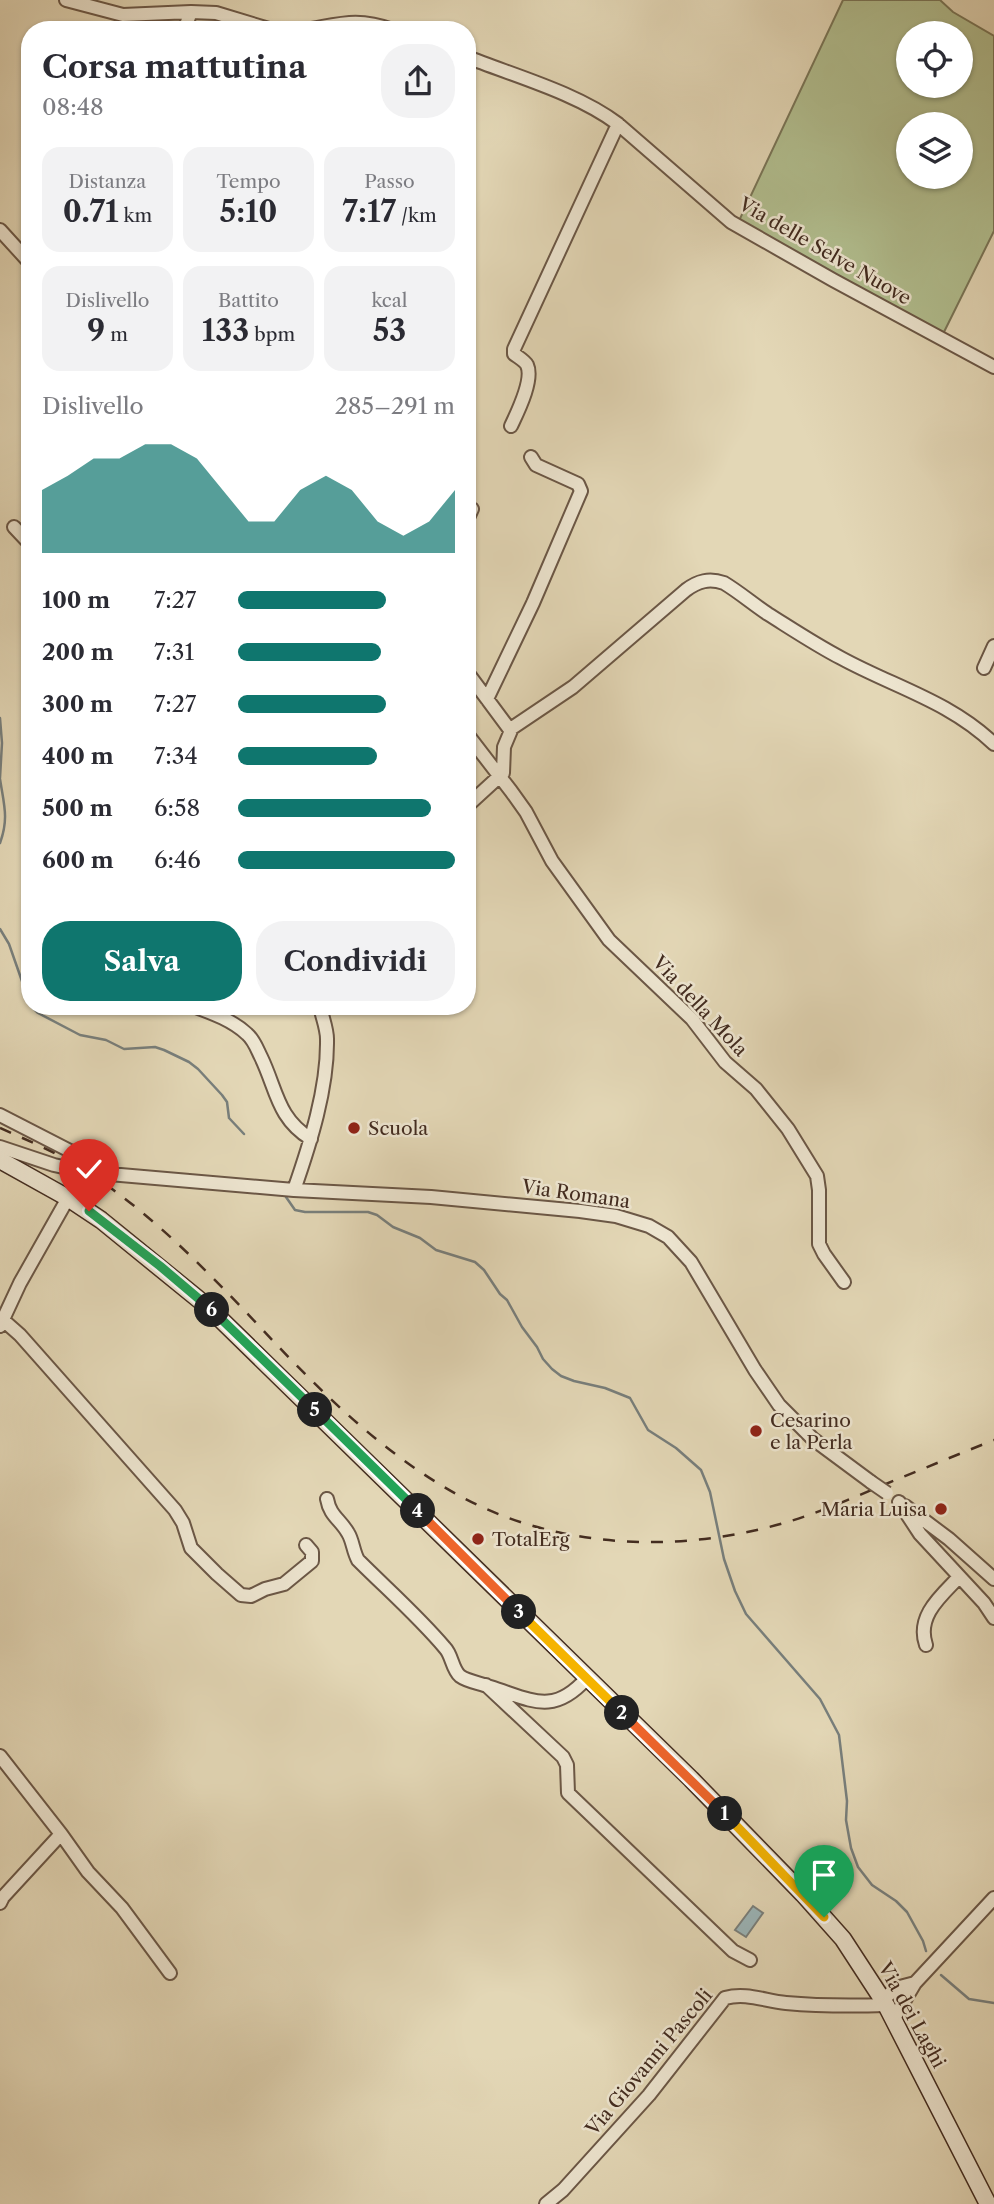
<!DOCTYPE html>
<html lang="it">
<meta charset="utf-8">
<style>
:root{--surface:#fff;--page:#f2f2f3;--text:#2b2b33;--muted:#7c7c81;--accent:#0f766e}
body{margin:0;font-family:"Libre Caslon Text",serif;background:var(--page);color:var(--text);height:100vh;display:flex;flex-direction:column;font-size:26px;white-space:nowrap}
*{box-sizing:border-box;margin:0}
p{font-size:23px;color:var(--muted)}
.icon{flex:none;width:38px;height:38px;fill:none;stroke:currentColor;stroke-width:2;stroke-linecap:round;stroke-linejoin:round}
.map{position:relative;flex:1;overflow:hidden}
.sheet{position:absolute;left:21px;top:21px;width:455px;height:994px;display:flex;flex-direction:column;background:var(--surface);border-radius:28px;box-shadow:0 2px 5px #0004}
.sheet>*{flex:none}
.tools{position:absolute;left:896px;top:21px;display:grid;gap:14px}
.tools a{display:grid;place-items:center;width:77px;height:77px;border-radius:50%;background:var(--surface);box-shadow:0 2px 5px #0004;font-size:35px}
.pin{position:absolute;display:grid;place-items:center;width:60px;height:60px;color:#fff;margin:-72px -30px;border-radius:50% 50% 50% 0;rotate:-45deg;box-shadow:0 0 7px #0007}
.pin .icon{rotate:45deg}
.km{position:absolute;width:35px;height:35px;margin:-18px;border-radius:50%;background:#222;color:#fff;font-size:19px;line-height:35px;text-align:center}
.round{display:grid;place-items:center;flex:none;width:74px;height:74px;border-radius:28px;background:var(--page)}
.headline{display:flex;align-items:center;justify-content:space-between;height:119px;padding:0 21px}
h1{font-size:32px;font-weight:700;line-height:52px}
.stats{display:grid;grid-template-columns:repeat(3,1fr);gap:10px;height:119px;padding:7px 21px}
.stats div{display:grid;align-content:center;border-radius:18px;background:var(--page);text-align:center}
.stats b{font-size:30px;font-weight:700}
.stats small{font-size:19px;font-weight:400}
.stats p{font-size:19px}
.chart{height:196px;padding:14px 21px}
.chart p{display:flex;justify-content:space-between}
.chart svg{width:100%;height:126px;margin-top:7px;fill:var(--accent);opacity:.7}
.button{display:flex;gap:14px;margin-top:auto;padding:14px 21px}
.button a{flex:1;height:80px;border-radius:28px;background:var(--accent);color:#fff;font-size:28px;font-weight:700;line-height:80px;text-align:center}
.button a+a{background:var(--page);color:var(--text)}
ul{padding:0 21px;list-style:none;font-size:23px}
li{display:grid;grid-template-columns:112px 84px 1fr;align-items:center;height:52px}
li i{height:18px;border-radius:9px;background:var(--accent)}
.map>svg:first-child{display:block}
</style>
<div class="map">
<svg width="994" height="2204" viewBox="0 0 994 2204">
<rect width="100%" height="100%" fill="#e3d7b6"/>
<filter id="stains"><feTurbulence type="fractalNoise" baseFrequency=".00286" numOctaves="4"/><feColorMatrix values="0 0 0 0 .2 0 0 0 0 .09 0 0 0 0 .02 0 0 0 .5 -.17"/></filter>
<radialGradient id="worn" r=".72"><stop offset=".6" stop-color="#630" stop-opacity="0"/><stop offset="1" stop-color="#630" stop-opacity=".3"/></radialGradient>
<path fill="#b2bf90" stroke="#7a7658" stroke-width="2" fill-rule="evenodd" d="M843,0H940L953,12L994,36V231L941,338L737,225ZM908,33H961V86H908ZM908,124H961V177H908Z"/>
<path fill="#9bb6ba" stroke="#787f7c" stroke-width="2" d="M753,1906L763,1913L746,1937L735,1930Z"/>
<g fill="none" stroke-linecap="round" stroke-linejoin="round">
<path stroke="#787f7c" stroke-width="2.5" d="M0,718L2,743L0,778
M0,779C4,805 9,818 0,843
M0,929L9,944L30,1004
M31,1006L38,1013L80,1035L106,1040L124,1049L155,1047L164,1050L189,1062L198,1069L222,1095L227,1102L229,1118L244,1134
M286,1197L295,1210L305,1212H368L377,1215L393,1227L420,1238L436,1250L475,1262L484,1270L500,1294L507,1300L522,1327L537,1347L543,1359L552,1369L561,1376L574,1381L605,1388L630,1398L648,1430L676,1448L701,1470L710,1492L724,1559L735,1591L746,1614L820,1699L839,1735L847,1801L846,1820L851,1848L858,1867L872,1885L896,1901L907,1912L923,1941L926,1951
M941,1975L969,1999L994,2003"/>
<defs>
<path id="street" d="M66,0L123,15L191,12L216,13L272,30
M184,30L191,12
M305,30C341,24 357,17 393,30
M467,57C515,76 577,93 618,124L731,222L833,280L994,367
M0,230L30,263
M511,426C517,413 534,380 527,365C525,361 518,357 514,354V349L618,124
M467,520L472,509
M14,527L30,544
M984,668L994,646
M467,672L510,730
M487,699L533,603L581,491L578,484L536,465L531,457
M467,734L511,791L526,812L552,861L609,940L692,1019L725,1062L756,1089L788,1129L817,1176L819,1190V1244L824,1254L844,1282
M467,806L503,773L504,747L512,728L573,687L686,590C698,581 709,578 724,583C739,592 753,604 768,614C792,629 816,645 841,658C894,687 949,701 994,744
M193,1006C212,1013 232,1020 247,1034C254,1040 257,1049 261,1057C277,1090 277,1118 311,1139
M0,1115L111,1172
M0,1147L54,1165L86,1172L294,1190L431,1197L580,1211L616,1216L649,1226L668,1237L691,1262L755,1370L779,1405L813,1439L871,1482
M294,1190C310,1144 328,1088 327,1039C327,1028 322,1017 320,1006
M3,1320L20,1335L175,1510L183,1523L191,1548L217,1574L241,1595L251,1596L265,1589L284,1584L312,1561V1552L306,1545
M0,1326L20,1283L68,1198
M327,1499C330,1516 340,1519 348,1533C353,1541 353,1551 358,1560C387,1589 419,1617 445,1648C452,1655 452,1669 460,1676C468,1682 481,1683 490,1687C532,1700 553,1716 587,1678
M899,1502L920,1534L984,1603L994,1618
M905,1506L949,1539L994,1579
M926,1645C916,1616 941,1596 959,1577
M486,1685L563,1757L567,1765L568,1793L733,1951L750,1960
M0,1756L61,1834L3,1897L0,1903
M61,1834L88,1872L122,1908L170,1973
M883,2000L896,1988L915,1983
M893,2020L915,1983L994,1898
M546,2204L563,2190L649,2095L725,1998C746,1992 765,2001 786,2003C819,2006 852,2006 886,2005"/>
<path id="secondary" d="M0,1160L68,1198L101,1220L208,1307L691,1779L803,1894L843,1939L886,2005L988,2204"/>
</defs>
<use href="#street" stroke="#6b5746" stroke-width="16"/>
<use href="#secondary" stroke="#432c20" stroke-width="19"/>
<use href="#street" stroke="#ede5d0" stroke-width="12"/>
<use href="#secondary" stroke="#ede5d0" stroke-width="16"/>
<path stroke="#432c20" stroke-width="2.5" stroke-dasharray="12 12" stroke-linecap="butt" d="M0,1128C25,1139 50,1150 73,1163C150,1209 215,1279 276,1344C330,1401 389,1457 458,1495C556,1549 677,1554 784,1523C815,1514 846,1501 876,1488C915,1472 954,1456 994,1440"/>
<defs>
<path id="street-bridge" d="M871,1482L887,1493"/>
</defs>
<use href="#street-bridge" stroke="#6b5746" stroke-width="16" stroke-linecap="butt"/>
<use href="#street-bridge" stroke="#ede5d0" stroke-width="12"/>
</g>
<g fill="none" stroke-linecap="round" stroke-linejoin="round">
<defs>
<path id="split-1" d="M725,1814L824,1917"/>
<path id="split-2" d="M622,1713L725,1814"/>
<path id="split-3" d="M519,1612L622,1713"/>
<path id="split-4" d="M418,1511L519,1612"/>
<path id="split-5" d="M315,1410L418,1511"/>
<path id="split-6" d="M212,1310L315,1410"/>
<path id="split-7" d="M89,1211L160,1266L212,1310"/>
</defs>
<use href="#split-1" stroke="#fff" stroke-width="14"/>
<use href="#split-2" stroke="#fff" stroke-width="14"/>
<use href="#split-3" stroke="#fff" stroke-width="14"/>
<use href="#split-4" stroke="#fff" stroke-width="14"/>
<use href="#split-5" stroke="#fff" stroke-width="14"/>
<use href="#split-6" stroke="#fff" stroke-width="14"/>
<use href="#split-7" stroke="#fff" stroke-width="14"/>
<use href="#split-1" stroke="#f5b400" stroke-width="9"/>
<use href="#split-2" stroke="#f0652b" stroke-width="9"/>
<use href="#split-3" stroke="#f5b400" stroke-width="9"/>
<use href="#split-4" stroke="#f0652b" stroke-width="9"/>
<use href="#split-5" stroke="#22a559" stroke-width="9"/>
<use href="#split-6" stroke="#22a559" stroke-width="9"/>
<use href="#split-7" stroke="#22a559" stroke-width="9"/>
</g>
<g fill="#8f2418" stroke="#ede5d0" stroke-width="2.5">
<circle cx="354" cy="1128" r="7"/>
<circle cx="756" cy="1431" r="7"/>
<circle cx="941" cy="1509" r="7"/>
<circle cx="478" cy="1539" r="7"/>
</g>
<g text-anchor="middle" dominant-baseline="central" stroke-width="5" stroke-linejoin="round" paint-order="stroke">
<g font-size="19" fill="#432c20" stroke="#ede5d0">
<text transform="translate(825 251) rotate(30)">Via delle Selve Nuove</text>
<text transform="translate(700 1006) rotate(47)">Via della Mola</text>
<text transform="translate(576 1194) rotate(8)">Via Romana</text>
<text transform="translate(912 2015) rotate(61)">Via dei Laghi</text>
<text transform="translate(649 2062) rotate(-50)">Via Giovanni Pascoli</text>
</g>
<g font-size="19" fill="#432c20" stroke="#ede5d0" text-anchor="start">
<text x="368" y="1128">Scuola</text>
<text x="770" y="1420">Cesarino<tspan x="770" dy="22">e la Perla</tspan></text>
<text x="927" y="1509" text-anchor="end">Maria Luisa</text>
<text x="492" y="1539">TotalErg</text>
</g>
</g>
<rect width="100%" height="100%" filter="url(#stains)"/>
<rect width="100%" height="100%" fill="url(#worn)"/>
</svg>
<div class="tools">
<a><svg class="icon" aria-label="locate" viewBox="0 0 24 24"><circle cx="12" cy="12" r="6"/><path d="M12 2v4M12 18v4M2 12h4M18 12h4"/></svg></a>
<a><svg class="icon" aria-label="layers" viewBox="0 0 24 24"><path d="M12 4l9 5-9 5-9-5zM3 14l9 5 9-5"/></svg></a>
</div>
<div class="pin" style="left:824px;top:1917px;background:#1e9e55"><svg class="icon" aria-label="arrive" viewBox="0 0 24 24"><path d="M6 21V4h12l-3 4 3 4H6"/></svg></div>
<div class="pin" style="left:89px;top:1211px;background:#d93025"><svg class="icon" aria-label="check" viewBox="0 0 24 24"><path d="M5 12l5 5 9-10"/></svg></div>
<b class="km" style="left:725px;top:1814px">1</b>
<b class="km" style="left:622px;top:1713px">2</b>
<b class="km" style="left:519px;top:1612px">3</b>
<b class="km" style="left:418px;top:1511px">4</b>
<b class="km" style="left:315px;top:1410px">5</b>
<b class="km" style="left:212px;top:1310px">6</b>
<section class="sheet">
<div class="headline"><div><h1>Corsa mattutina</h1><p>08:48</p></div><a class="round"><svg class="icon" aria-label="share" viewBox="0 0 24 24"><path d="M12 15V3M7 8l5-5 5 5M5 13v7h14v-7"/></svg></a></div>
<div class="stats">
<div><p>Distanza</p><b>0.71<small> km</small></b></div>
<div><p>Tempo</p><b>5:10</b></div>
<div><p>Passo</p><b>7:17<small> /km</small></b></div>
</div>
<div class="stats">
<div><p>Dislivello</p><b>9<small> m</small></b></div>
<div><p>Battito</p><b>133<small> bpm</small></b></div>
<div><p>kcal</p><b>53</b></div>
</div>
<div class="chart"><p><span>Dislivello</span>285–291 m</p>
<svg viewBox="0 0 160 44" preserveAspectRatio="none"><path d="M0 44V22L10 17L20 11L30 11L40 6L50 6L60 11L70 22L80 33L90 33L100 22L110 17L120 22L130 33L140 38L150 33L160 22V44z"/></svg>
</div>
<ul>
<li><b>100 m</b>7:27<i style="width:68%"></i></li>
<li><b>200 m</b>7:31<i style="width:66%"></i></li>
<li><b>300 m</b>7:27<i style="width:68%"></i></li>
<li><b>400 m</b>7:34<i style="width:64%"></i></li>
<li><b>500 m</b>6:58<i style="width:89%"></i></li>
<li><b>600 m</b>6:46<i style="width:100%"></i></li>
</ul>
<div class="button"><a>Salva</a><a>Condividi</a></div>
</section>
</div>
